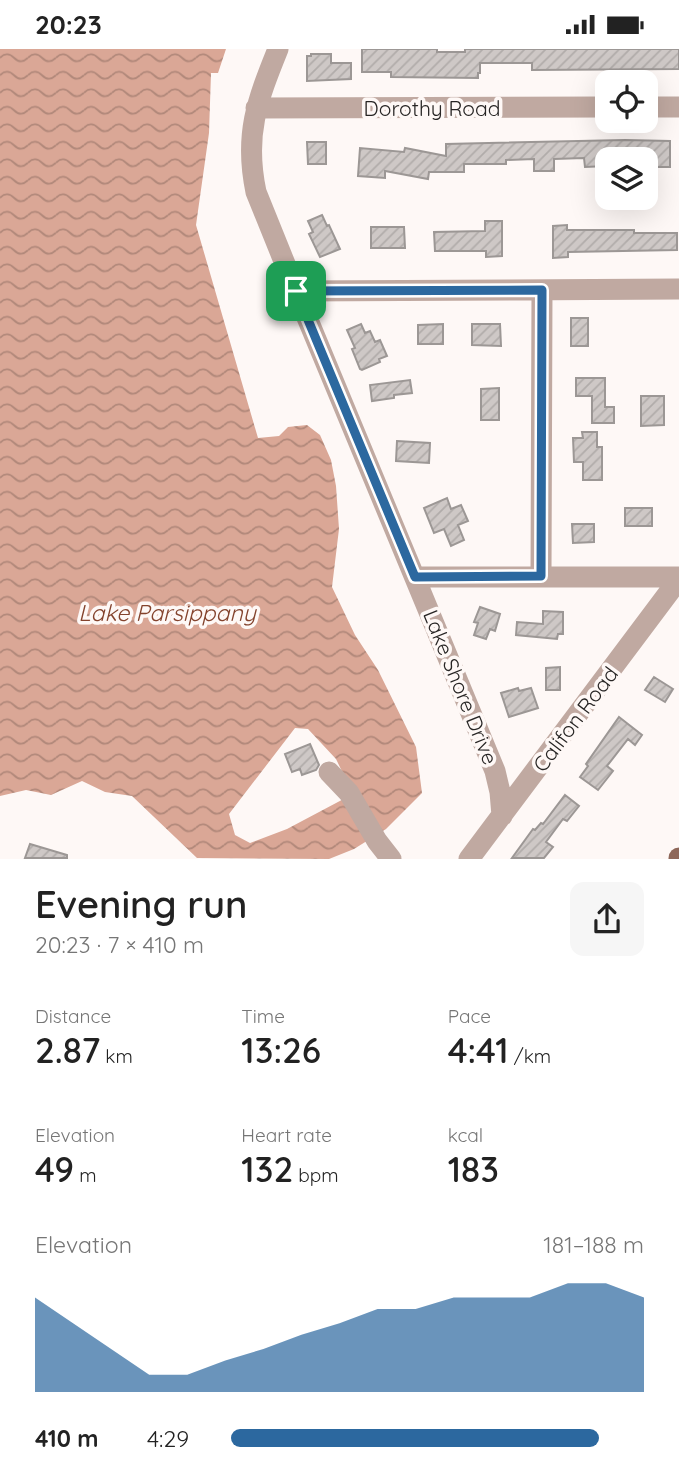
<!DOCTYPE html>
<meta charset="utf-8">
<style>
:root{--surface:#fff;--page:#f6f6f6;--text:#222;--muted:#767676;--accent:#2c689f}
body{margin:0;font-family:Quicksand,sans-serif;background:var(--page);color:var(--text);height:100vh;display:flex;flex-direction:column;font-size:26px;white-space:nowrap}
*{box-sizing:border-box;margin:0}
p{font-size:23px;color:var(--muted)}
.icon{flex:none;width:38px;height:38px;fill:none;stroke:currentColor;stroke-width:2;stroke-linecap:round;stroke-linejoin:round}
.map{position:relative;height:810px;overflow:hidden}
.panel{display:flex;flex-direction:column;background:var(--surface);flex:1}
.panel>*{flex:none}
.tools{position:absolute;left:595px;top:21px;display:grid;gap:14px}
.tools a{display:grid;place-items:center;width:63px;height:63px;border-radius:14px;background:var(--surface);box-shadow:0 7px 28px #0002;font-size:35px}
.pin{position:absolute;display:grid;place-items:center;width:60px;height:60px;color:#fff;margin:-30px;border-radius:14px;box-shadow:0 4px 10px #0006}
.round{display:grid;place-items:center;flex:none;width:74px;height:74px;border-radius:14px;background:var(--page)}
.headline{display:flex;align-items:center;justify-content:space-between;height:119px;padding:0 35px}
h1{font-size:38px;font-weight:600;line-height:52px}
.stats{display:grid;grid-template-columns:repeat(3,1fr);gap:10px;height:119px;padding:7px 35px}
.stats div{display:grid;align-content:center}
.stats b{font-size:35px;font-weight:600}
.stats small{font-size:19px;font-weight:400}
.stats p{font-size:19px}
.chart{height:196px;padding:14px 35px}
.chart p{display:flex;justify-content:space-between}
.chart svg{width:100%;height:126px;margin-top:7px;fill:var(--accent);opacity:.7}
ul{padding:0 35px;list-style:none;font-size:23px}
li{display:grid;grid-template-columns:112px 84px 1fr;align-items:center;height:52px}
li i{height:18px;border-radius:9px;background:var(--accent)}
.status{display:flex;justify-content:space-between;align-items:center;height:49px;padding:0 35px;background:var(--surface);direction:ltr}
.status svg{height:19px;fill:currentColor}
.map>svg:first-child{display:block}
</style>
<div class="status"><b>20:23</b><svg viewBox="0 0 49 12"><path d="M0 12V9h3v3zM5 12V6h3v6zM10 12V3h3v9zM15 12V0h3v12zM26 1h20v11H26zM47 4h2v5h-2z"/></svg></div>
<div class="map">
<svg width="679" height="810" viewBox="0 0 679 810">
<defs>
<pattern id="water-waves" width="16" height="10" patternUnits="userSpaceOnUse" patternTransform="scale(1.75)"><rect width="16" height="10" fill="#daa796"/><path d="M0 5q4-4 8 0t8 0" fill="none" stroke="#b1887a"/></pattern>
<pattern id="building-hatch" width="6" height="6" patternUnits="userSpaceOnUse" patternTransform="scale(1.75)"><rect width="6" height="6" fill="#cec8c6"/><path d="M-1 1l2-2M0 6l6-6M5 7l2-2" fill="none" stroke="#b1acaa"/></pattern>
</defs>
<rect width="100%" height="100%" fill="#fef8f6"/>
<path fill="url(#water-waves)" fill-rule="evenodd" d="M0,0H226L218,24H211L209,84L196,176L258,389L279,387L288,378L307,376L320,386L331,411L336,437L339,480L332,538L355,586L378,621L416,698L422,744L386,780L354,800L329,810L197,809L132,747L105,743L82,732L51,746L26,741L0,747ZM295,679L308,680L336,710L353,745L287,780L250,794L235,786L229,765Z"/>
<path fill="url(#building-hatch)" stroke="#9c9795" stroke-width="2" d="M362,0H437V3H465V0H679V20L532,21V14H480V24H478V29L391,28V23H362Z
M311,5H331V14H351V30L307,32V7H311Z
M625,91L670,92V118H648V110H607V117L585,118L584,109L554,110V122H534V110L506,111V115H464V123H429L428,130L385,122V129L358,127L360,99L404,103L405,99L446,107V95Z
M307,93H326V115H308Z
M322,166L327,177L329,176L340,200L320,208L309,185L313,183L308,172Z
M485,172H502V207L486,208V202H435L434,183L485,182Z
M567,176V181H634V184H677V201L568,203V208L553,209V177Z
M371,178H404L405,199H371Z
M571,269H588V297H571Z
M361,275L365,284L370,282L375,293L380,291L387,307L379,310L380,313L362,321L360,320L352,300L355,299L347,281Z
M443,275V295H418V276Z
M472,275H500L501,297L472,296Z
M576,329H605V358H614V374H592V347H576Z
M410,331L412,344L394,346V349L372,352L370,336Z
M499,339V371H481V340Z
M641,347H664V376L641,377Z
M582,383H597V398H602V431H583V413H574L573,389H583Z
M397,392L430,394L429,414L396,412Z
M447,449L451,460L461,456L468,472L458,476L464,491L451,497L444,480L434,484L424,459Z
M625,459H652V477H625Z
M572,475H594V493L573,494Z
M480,558L500,565L495,582L490,580L486,590L474,586L478,574L474,573Z
M543,562L563,563V585H558L557,590L516,586L517,573L543,575Z
M560,618V641H546V619Z
M654,628L673,640L665,653L645,641Z
M518,639L519,642L531,639L538,659L509,668L501,644Z
M619,668L642,686L635,696L628,690L607,717L613,722L598,741L580,728L588,717L586,715Z
M310,695L319,716L316,721L302,726L300,720L292,723L285,705Z
M565,746L579,757L567,772L563,770L546,793L553,798L544,809H512L533,780L535,781L541,774L543,775Z
M30,795L67,806V809H25Z"/>
<g fill="none" stroke-linecap="round" stroke-linejoin="round">
<path stroke="#c0a9a1" stroke-width="21" d="M278,0C257,52 244,86 256,143L296,242L495,722L500,743L502,767
M646,58H679
M256,59L607,58
M296,242L679,240
M541,527L542,241
M415,528H679
M329,723L349,744L377,792L391,810
M469,810L679,530"/>
<path stroke="#8e6759" stroke-width="21" d="M679,810V809"/>
</g>
<g fill="none" stroke-linecap="round" stroke-linejoin="round">
<defs>
<path id="route" d="M542,241L541,527L415,528L296,242Z"/>
</defs>
<use href="#route" stroke="#fff" stroke-width="14"/>
<use href="#route" stroke="#2c689f" stroke-width="9"/>
</g>
<g text-anchor="middle" dominant-baseline="central" stroke-width="7" stroke-linejoin="round" paint-order="stroke">
<g font-size="21" fill="#272524" stroke="#fef8f6">
<text x="432" y="59">Dorothy Road</text>
<text transform="translate(461 638) rotate(68)">Lake Shore Drive</text>
<text transform="translate(575 670) rotate(-53)">Califon Road</text>
</g>
<g font-size="23" font-style="italic" fill="#84432d" stroke="#fef8f6">
<text x="167" y="563">Lake Parsippany</text>
</g>
</g>
</svg>
<div class="tools">
<a><svg class="icon" aria-label="locate" viewBox="0 0 24 24"><circle cx="12" cy="12" r="6"/><path d="M12 2v4M12 18v4M2 12h4M18 12h4"/></svg></a>
<a><svg class="icon" aria-label="layers" viewBox="0 0 24 24"><path d="M12 4l9 5-9 5-9-5zM3 14l9 5 9-5"/></svg></a>
</div>
<div class="pin" style="left:296px;top:242px;background:#1e9e55"><svg class="icon" aria-label="arrive" viewBox="0 0 24 24"><path d="M6 21V4h12l-3 4 3 4H6"/></svg></div>
</div>
<section class="panel">
<div class="headline"><div><h1>Evening run</h1><p>20:23 · 7 × 410 m</p></div><a class="round"><svg class="icon" aria-label="share" viewBox="0 0 24 24"><path d="M12 15V3M7 8l5-5 5 5M5 13v7h14v-7"/></svg></a></div>
<div class="stats">
<div><p>Distance</p><b>2.87<small> km</small></b></div>
<div><p>Time</p><b>13:26</b></div>
<div><p>Pace</p><b>4:41<small> /km</small></b></div>
</div>
<div class="stats">
<div><p>Elevation</p><b>49<small> m</small></b></div>
<div><p>Heart rate</p><b>132<small> bpm</small></b></div>
<div><p>kcal</p><b>183</b></div>
</div>
<div class="chart"><p><span>Elevation</span>181–188 m</p>
<svg viewBox="0 0 160 44" preserveAspectRatio="none"><path d="M0 44V11L10 20L20 29L30 38L40 38L50 33L60 29L70 24L80 20L90 15L100 15L110 11L120 11L130 11L140 6L150 6L160 11V44z"/></svg>
</div>
<ul>
<li><b>410 m</b>4:29<i style="width:89%"></i></li>
</ul>
</section>
